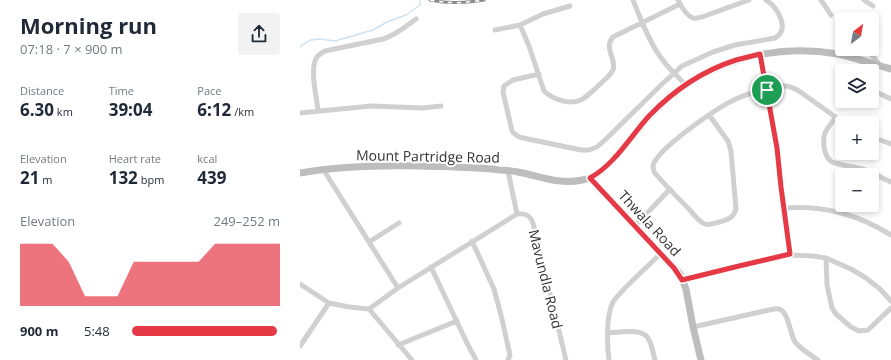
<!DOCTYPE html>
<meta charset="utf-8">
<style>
:root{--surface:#fff;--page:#f2f2f3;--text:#1f2937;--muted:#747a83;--accent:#e63946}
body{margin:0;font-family:"Open Sans",sans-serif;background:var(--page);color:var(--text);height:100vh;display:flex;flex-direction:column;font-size:15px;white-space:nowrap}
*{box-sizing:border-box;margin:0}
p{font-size:13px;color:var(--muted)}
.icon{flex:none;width:22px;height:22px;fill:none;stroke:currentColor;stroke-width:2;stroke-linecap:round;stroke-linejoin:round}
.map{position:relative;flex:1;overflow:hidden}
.sheet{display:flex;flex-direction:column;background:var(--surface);width:300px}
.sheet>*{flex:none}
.needle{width:26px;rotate:31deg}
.fabs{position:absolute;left:535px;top:12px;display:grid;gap:8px}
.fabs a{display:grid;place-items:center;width:44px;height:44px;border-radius:4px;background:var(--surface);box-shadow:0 2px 6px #0003;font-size:20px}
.pin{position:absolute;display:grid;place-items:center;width:34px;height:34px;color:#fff;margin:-17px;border:2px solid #fff;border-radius:50%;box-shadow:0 1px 4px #0007}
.round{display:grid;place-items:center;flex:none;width:42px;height:42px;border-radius:4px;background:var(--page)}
.head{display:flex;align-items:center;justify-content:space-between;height:68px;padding:0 20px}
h1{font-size:22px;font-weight:700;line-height:30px}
.figures{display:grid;grid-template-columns:repeat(3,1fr);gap:6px;height:68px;padding:4px 20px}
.figures div{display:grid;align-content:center}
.figures b{font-size:17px;font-weight:700}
.figures small{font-size:11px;font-weight:400}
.figures p{font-size:11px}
.chart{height:112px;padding:8px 20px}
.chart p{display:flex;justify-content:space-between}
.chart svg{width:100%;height:72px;margin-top:4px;fill:var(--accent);opacity:.7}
ul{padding:0 20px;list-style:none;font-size:13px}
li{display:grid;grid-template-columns:64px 48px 1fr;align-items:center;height:30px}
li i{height:10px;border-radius:5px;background:var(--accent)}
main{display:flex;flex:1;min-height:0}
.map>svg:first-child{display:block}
</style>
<main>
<section class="sheet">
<div class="head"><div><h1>Morning run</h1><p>07:18 · 7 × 900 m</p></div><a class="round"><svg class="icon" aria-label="share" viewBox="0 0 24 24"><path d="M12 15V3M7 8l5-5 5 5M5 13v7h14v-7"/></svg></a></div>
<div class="figures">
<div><p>Distance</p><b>6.30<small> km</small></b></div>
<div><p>Time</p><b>39:04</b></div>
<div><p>Pace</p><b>6:12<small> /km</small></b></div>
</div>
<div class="figures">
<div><p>Elevation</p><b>21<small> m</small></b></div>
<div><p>Heart rate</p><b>132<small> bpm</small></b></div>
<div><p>kcal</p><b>439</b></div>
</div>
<div class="chart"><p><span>Elevation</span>249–252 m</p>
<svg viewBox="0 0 160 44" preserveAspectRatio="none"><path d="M0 44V6L10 6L20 6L30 17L40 38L50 38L60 38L70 17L80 17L90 17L100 17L110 17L120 6L130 6L140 6L150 6L160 6V44z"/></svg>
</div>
<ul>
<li><b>900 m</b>5:48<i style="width:98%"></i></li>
</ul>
</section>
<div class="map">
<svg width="591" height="360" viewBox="0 0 591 360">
<rect width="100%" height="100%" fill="#fff"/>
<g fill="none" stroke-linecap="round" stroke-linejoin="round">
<path stroke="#cfe2ee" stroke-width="1.5" d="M0,47L10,40L20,39L35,41L73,30L87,22L106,15L120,5V0"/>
<path stroke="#d0d0d0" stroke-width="5" d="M333,0C340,18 350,44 362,59C369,69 377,76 386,85
M378,0C381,6 386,16 393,18C396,19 399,17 402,17L449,0
M521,0L531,15
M564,0L573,6
M220,25L229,46L244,91C249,96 255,99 263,101C280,105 286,97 298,86C303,81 310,76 313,70C317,59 303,48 313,37L380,4
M195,30L220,25L243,14L270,6
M565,49L571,54L580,65
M460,55L477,148L481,187L490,255
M538,68L543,71
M239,74L213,80L204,86L203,92L212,131C215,135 218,137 223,138L281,150H289L297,147L306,139L361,85L382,66L413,52L435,45L475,38C491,29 477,7 466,0
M572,90L591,99
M18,111C17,98 9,68 17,57C19,54 22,53 25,51L83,39C96,35 105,27 116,19
M0,113L71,106L123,108L141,106
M409,115L428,141L431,151L436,209C434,216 431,218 423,221C418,222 410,226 405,224C399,222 393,214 389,209C377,197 365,185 354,172C354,170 353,168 353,166C356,149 420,106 436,99C446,94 477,85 487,86C492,87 495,89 499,91L544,123
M535,118C532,123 527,128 525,133C522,142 524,157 532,162C541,166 553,166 563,169C572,172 582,178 591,182
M572,137L591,144
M23,169L98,288
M208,171L217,214
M483,208C524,205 557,214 591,235
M335,226L370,189
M172,241L194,289L201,315L210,355L208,360
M69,242L99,223
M526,258L527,285L532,308L536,314L551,327L559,331L568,330L591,308
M131,267L167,343L176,360
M383,280L439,266L490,255L513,256L526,258L551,269L566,278L580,289L591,301
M0,284L29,303L49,307L69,309L98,288L217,214C225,213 230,215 233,223L266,360
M69,309L112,360
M393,327L469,310C471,310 475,308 478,309C488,309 490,334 495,342C501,349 510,355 518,360
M308,333C319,332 342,328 348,338C352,344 353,353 355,360
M98,345L157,321
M0,346L29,303
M309,360C307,345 306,315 313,302C316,297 321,293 325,288C337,276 349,265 360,254"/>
<path stroke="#bdbdbd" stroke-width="7" d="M0,173C40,166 81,165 122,166C148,167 174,167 199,170C206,170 212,171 218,172C240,176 259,185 282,180C287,179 292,178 296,175C302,171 306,166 311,161C323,148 335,134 346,120C351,114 357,109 362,104C409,60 475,43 538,54C556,58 573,64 591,69
M290,178L380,274L386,289L393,327L401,360"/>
<defs>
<path id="rail" d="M130,0C148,4 166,3 184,0"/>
</defs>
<use href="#rail" stroke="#888" stroke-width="3"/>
<use href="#rail" stroke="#fff" stroke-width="1.5" stroke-dasharray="4.5" stroke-linecap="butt"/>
</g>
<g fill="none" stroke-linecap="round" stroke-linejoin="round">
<defs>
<path id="route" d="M460,54L477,148L481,187L490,254L439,266L382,280L374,268L290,178C315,164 330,137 349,116C373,91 402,71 436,60C444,58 452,56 460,54Z"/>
</defs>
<use href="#route" stroke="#fff" stroke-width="8"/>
<use href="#route" stroke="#e63946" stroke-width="5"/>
</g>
<g text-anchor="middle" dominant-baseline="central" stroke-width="4" stroke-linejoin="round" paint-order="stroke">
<g font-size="14" fill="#333" stroke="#fff">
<text transform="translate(128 156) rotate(1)">Mount Partridge Road</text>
<text transform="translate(350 223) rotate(47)">Thwala Road</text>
<text transform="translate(246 279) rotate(76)">Mavundla Road</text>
</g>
</g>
</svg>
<div class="fabs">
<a><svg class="needle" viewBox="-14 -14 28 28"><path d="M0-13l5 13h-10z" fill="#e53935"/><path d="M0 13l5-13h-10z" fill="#747a83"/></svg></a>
<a><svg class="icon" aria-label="layers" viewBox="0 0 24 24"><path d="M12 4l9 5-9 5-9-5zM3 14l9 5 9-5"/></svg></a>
<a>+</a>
<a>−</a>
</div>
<div class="pin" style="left:467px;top:90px;background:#1e9e55"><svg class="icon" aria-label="arrive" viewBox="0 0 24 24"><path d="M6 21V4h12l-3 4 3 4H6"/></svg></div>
</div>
</main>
